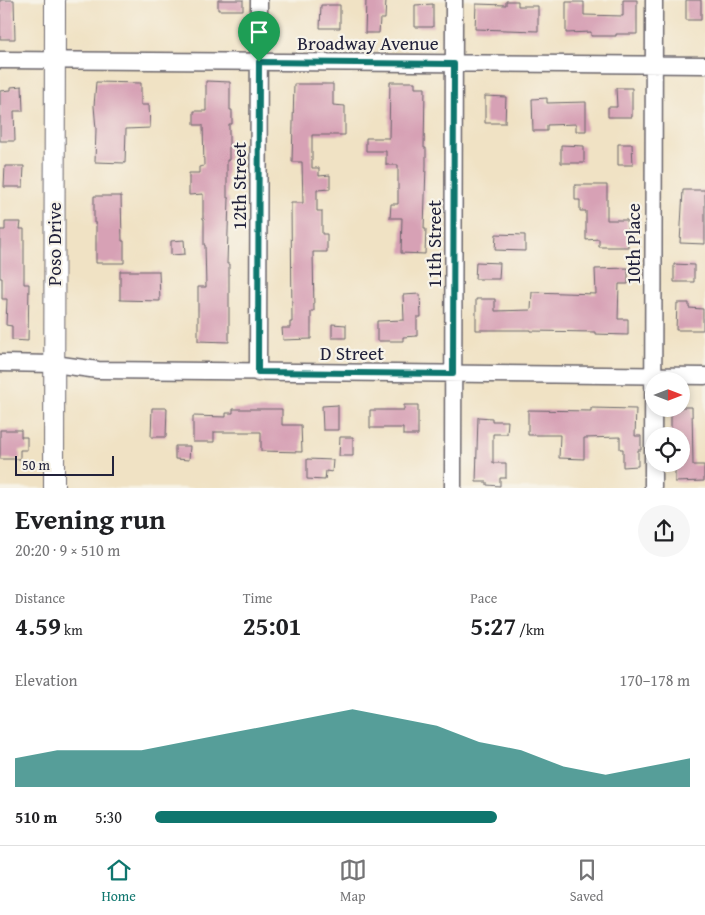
<!DOCTYPE html>
<meta charset="utf-8">
<style>
:root{--surface:#fff;--page:#f6f6f6;--text:#202124;--muted:#757577;--line:#e0e0e0;--accent:#0f766e}
body{margin:0;font-family:"Gentium Book Plus",serif;background:var(--page);color:var(--text);height:100vh;display:flex;flex-direction:column;font-size:19px;white-space:nowrap}
*{box-sizing:border-box;margin:0}
p{font-size:16px;color:var(--muted)}
.icon{flex:none;width:28px;height:28px;fill:none;stroke:currentColor;stroke-width:2;stroke-linecap:round;stroke-linejoin:round}
.map{position:relative;height:488px;overflow:hidden}
.panel{display:flex;flex-direction:column;background:var(--surface);flex:1}
.panel>*{flex:none}
.needle{width:32px;rotate:90deg}
.controls{position:absolute;left:645px;top:372px;display:grid;gap:10px}
.controls a{display:grid;place-items:center;width:45px;height:45px;border-radius:50%;background:var(--surface);box-shadow:0 2px 8px #0003;font-size:25px}
.scale{position:absolute;left:15px;bottom:12px;width:99px;box-sizing:border-box;padding-left:5px;border:2px solid #22223b;border-top:0;font-size:14px;line-height:18px;white-space:nowrap;color:#22223b;-webkit-text-stroke:4px #f7f3e8;paint-order:stroke}
.pin{position:absolute;display:grid;place-items:center;width:42px;height:42px;color:#fff;margin:-51px -21px;border-radius:50% 50% 50% 0;rotate:-45deg;box-shadow:0 0 5px #0007}
.pin .icon{rotate:45deg}
.round{display:grid;place-items:center;flex:none;width:52px;height:52px;border-radius:26px;background:var(--page)}
.headline{display:flex;align-items:center;justify-content:space-between;height:85px;padding:0 15px}
h1{font-size:28px;font-weight:600;line-height:38px}
.metrics{display:grid;grid-template-columns:repeat(3,1fr);gap:8px;height:85px;padding:5px 15px}
.metrics div{display:grid;align-content:center}
.metrics b{font-size:25px;font-weight:600}
.metrics small{font-size:14px;font-weight:400}
.metrics p{font-size:14px}
.chart{height:140px;padding:10px 15px}
.chart p{display:flex;justify-content:space-between}
.chart svg{width:100%;height:90px;margin-top:5px;fill:var(--accent);opacity:.7}
ul{padding:0 15px;list-style:none;font-size:16px}
li{display:grid;grid-template-columns:80px 60px 1fr;align-items:center;height:38px}
li i{height:12px;border-radius:6px;background:var(--accent)}
.tab-bar{display:flex;justify-content:space-around;align-items:center;height:70px;border-top:1px solid var(--line);background:var(--surface);font-size:14px;color:var(--muted)}
.tab-bar a{display:grid;justify-items:center;gap:2px}
.tab-bar .active{color:var(--accent)}
.map>svg:first-child{display:block}
</style>
<div class="map">
<svg width="705" height="488" viewBox="0 0 705 488">
<rect width="100%" height="100%" fill="#f7f3e8"/>
<filter id="ink" filterUnits="userSpaceOnUse"><feTurbulence type="fractalNoise" baseFrequency=".02" numOctaves="2"/><feDisplacementMap in="SourceGraphic" scale="10" xChannelSelector="R" yChannelSelector="G"/><feConvolveMatrix kernelMatrix="1 2 1 2 8 2 1 2 1" color-interpolation-filters="sRGB"/></filter>
<filter id="wash" filterUnits="userSpaceOnUse"><feTurbulence type="fractalNoise" baseFrequency=".0096" numOctaves="4" result="noise"/><feDisplacementMap in="SourceGraphic" scale="20" xChannelSelector="R" yChannelSelector="G"/><feGaussianBlur stdDeviation="1.12" result="paint"/><feColorMatrix in="noise" values="0 0 0 0 0 0 0 0 0 0 0 0 0 0 0 0 0 1.4 0 .05"/><feComposite in="paint" operator="in"/></filter>
<g filter="url(#wash)">
<rect width="100%" height="100%" fill="#f0e2c4"/>
<g id="blocks">
<path fill="#d7a1b5" d="M0,0H14L15,39H0Z
M218,0H243V10H218Z
M366,0H386L385,19H380L379,33H365Z
M623,0H637V34H616V36H591V32L566,33V2H584V15L623,16Z
M686,0H701V20H686Z
M506,1H518V6H538V31L475,29L476,4L506,5Z
M433,4V27H415V5Z
M321,5H340V28H320Z
M206,81L230,82V110H232V124H229V160H227V198H229L227,264H229V342L198,341V287H206L205,245H204V219H203V194L189,195V173H199V167L204,166L203,125H194V111H206Z
M96,82L141,83V105H149L150,128L126,129L125,163L95,162L96,129L94,106Z
M390,82H415V88H425L424,148H426V165L424,229H426L425,254L401,253L402,218H390L391,204H398V165H386V151H366V138H389Z
M294,84H333V105L345,106V135H312V168H319V176L330,175V189L317,190V211H322V234H327V252H313L314,311H311V339L283,340L282,328H290V322H292L291,203H303L302,162H292Z
M22,86L23,111H14L15,141H0V91L11,90V87Z
M616,88H632V117H608V107H617Z
M485,96L506,97L505,123H485Z
M547,98V103L586,102V131H576V124L547,125V131H533L532,99Z
M618,144H632L633,165H618Z
M561,145L584,146V163H561Z
M5,166H24L23,187H4Z
M575,185H607V220H627L628,247H599V239L586,240V211H580V200H575Z
M683,190H705V244L680,243Z
M94,196H121L122,241H124V263H96V223H94Z
M5,222H21L20,229H24V284H29L28,341L12,340V326L6,325L7,299H2V278H0V230H5Z
M496,234L525,235V251L495,250Z
M184,240L185,254L171,255V241Z
M476,262L500,263L499,279H475Z
M674,264L694,265V282H674Z
M628,268V284H619L618,319H628V335L595,334V332L531,331V330H476V299H495V311L531,310L532,292L596,294L595,269Z
M120,271H159L160,301L120,300Z
M420,294L421,317H417V336L403,337V341H377V321L404,320L403,295Z
M677,303H689V308L703,309V330H676Z
M332,324L346,325V338H332Z
M338,405V430H323L322,406Z
M404,405H418V435H403V428H370V410H404Z
M681,407H692L693,465H704V481L675,482V465H681V436H671V409H681Z
M152,408H167L166,437H151Z
M591,408L636,409L635,436H641V450H638V466L623,467V449H620V437L584,438V459L559,458L560,435H528V410L591,411Z
M233,409H282V425H301L302,452L261,451V432H214V442H193V416L226,417V413H233Z
M478,417L492,418V421H508L507,434H493V463H506V478H500V486L487,485V482H476Z
M0,430H21V437H27V450H20V459H0Z
M340,437H353V456H339Z
M175,446H190L189,460L175,459Z
M307,459L333,460L332,472L326,471L325,480L307,479Z"/>
</g>
</g>
<g filter="url(#ink)">
<use href="#blocks" fill-opacity="0" stroke="#6a656b" stroke-width="1"/>
<g fill="none" stroke-linecap="round" stroke-linejoin="round">
<defs>
<path id="minor" d="M0,60L705,65
M0,363L54,364L98,370L705,376
M258,373L259,0
M453,488L454,0
M653,488L654,0"/>
<path id="major" d="M54,488L55,0"/>
</defs>
<use href="#minor" stroke="#6a656b" stroke-width="19"/>
<use href="#major" stroke="#6a656b" stroke-width="22"/>
<use href="#minor" stroke="#fff" stroke-width="16"/>
<use href="#major" stroke="#fff" stroke-width="20"/>
</g>
</g>
<g fill="none" stroke-linecap="round" stroke-linejoin="round" filter="url(#ink)">
<defs>
<path id="route" d="M259,62L454,64L453,374L258,372Z"/>
</defs>
<use href="#route" stroke="#fff" stroke-width="10"/>
<use href="#route" stroke="#0f766e" stroke-width="6"/>
</g>
<g text-anchor="middle" dominant-baseline="central" stroke-width="4.5" stroke-linejoin="round" paint-order="stroke">
<g font-size="19" fill="#22223b" stroke="#f7f3e8">
<text x="368" y="43">Broadway Avenue</text>
<text transform="translate(239 186) rotate(-90)">12th Street</text>
<text transform="translate(54 244) rotate(-90)">Poso Drive</text>
<text transform="translate(434 244) rotate(-90)">11th Street</text>
<text transform="translate(633 244) rotate(-90)">10th Place</text>
<text x="352" y="353">D Street</text>
</g>
</g>
</svg>
<div class="controls">
<a><svg class="needle" viewBox="-14 -14 28 28"><path d="M0-13l5 13h-10z" fill="#e53935"/><path d="M0 13l5-13h-10z" fill="#757577"/></svg></a>
<a><svg class="icon" aria-label="locate" viewBox="0 0 24 24"><circle cx="12" cy="12" r="6"/><path d="M12 2v4M12 18v4M2 12h4M18 12h4"/></svg></a>
</div>
<div class="scale">50 m</div>
<div class="pin" style="left:259px;top:62px;background:#1e9e55"><svg class="icon" aria-label="arrive" viewBox="0 0 24 24"><path d="M6 21V4h12l-3 4 3 4H6"/></svg></div>
</div>
<section class="panel">
<div class="headline"><div><h1>Evening run</h1><p>20:20 · 9 × 510 m</p></div><a class="round"><svg class="icon" aria-label="share" viewBox="0 0 24 24"><path d="M12 15V3M7 8l5-5 5 5M5 13v7h14v-7"/></svg></a></div>
<div class="metrics">
<div><p>Distance</p><b>4.59<small> km</small></b></div>
<div><p>Time</p><b>25:01</b></div>
<div><p>Pace</p><b>5:27<small> /km</small></b></div>
</div>
<div class="chart"><p><span>Elevation</span>170–178 m</p>
<svg viewBox="0 0 160 44" preserveAspectRatio="none"><path d="M0 44V30L10 26L20 26L30 26L40 22L50 18L60 14L70 10L80 6L90 10L100 14L110 22L120 26L130 34L140 38L150 34L160 30V44z"/></svg>
</div>
<ul>
<li><b>510 m</b>5:30<i style="width:64%"></i></li>
</ul>
</section>
<nav class="tab-bar">
<a class="active"><svg class="icon" aria-label="home" viewBox="0 0 24 24"><path d="M3 11l9-7 9 7M6 9v11h12V9"/></svg>Home</a>
<a><svg class="icon" aria-label="map" viewBox="0 0 24 24"><path d="M3 6l6-2 6 2 6-2v14l-6 2-6-2-6 2zM9 4v14M15 6v14"/></svg>Map</a>
<a><svg class="icon" aria-label="saved" viewBox="0 0 24 24"><path d="M7 4h10v16l-5-4-5 4z"/></svg>Saved</a>
</nav>
